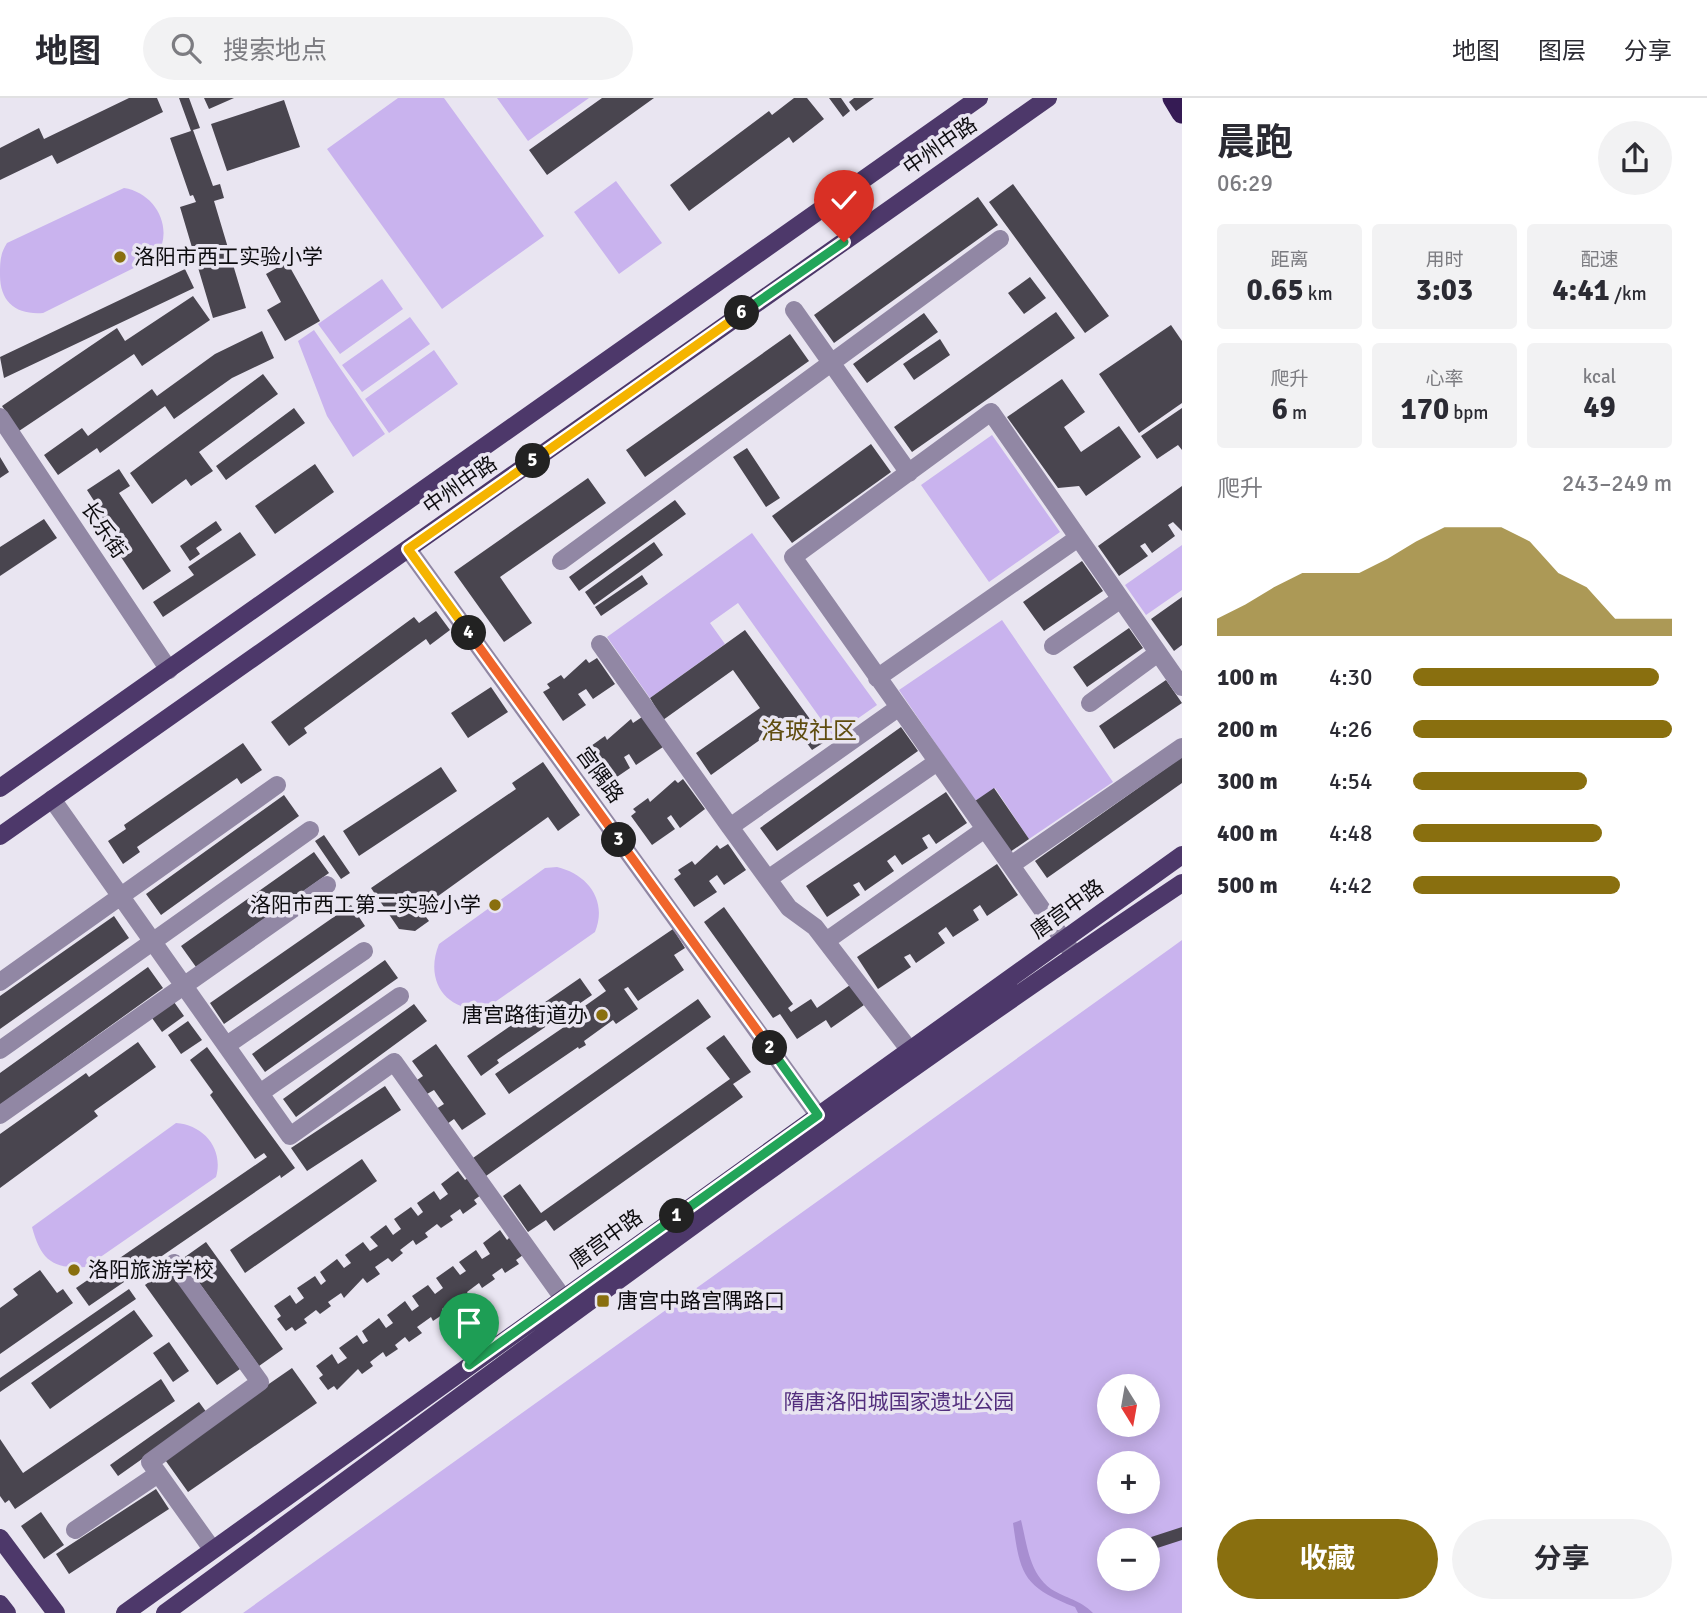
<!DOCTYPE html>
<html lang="zh">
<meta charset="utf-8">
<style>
:root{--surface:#fff;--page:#f2f2f3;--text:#2b2b33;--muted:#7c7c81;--line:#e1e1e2;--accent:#896f0f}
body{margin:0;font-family:Signika,"Noto Sans SC",sans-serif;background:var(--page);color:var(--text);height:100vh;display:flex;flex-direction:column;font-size:26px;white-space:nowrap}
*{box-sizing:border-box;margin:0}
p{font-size:23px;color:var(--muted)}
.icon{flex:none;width:38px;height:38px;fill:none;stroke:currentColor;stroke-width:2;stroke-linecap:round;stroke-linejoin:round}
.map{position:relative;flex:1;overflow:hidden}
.drawer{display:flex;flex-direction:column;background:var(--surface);width:525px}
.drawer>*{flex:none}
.needle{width:46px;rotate:169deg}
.buttons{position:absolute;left:1097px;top:1276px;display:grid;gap:14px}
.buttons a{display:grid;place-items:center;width:63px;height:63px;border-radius:50%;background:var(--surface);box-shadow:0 4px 18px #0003;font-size:35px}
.pin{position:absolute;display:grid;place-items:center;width:60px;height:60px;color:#fff;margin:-72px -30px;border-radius:50% 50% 50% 0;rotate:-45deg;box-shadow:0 0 7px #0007}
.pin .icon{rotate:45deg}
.km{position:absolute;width:35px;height:35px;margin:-18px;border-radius:50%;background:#222;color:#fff;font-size:19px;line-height:35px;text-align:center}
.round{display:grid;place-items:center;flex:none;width:74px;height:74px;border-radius:37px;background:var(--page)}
.summary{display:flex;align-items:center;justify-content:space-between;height:119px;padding:0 35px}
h1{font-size:38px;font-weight:700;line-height:52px}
.metrics{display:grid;grid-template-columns:repeat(3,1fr);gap:10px;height:119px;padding:7px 35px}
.metrics div{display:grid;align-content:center;border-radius:7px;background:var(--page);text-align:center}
.metrics b{font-size:30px;font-weight:700}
.metrics small{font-size:19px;font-weight:400}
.metrics p{font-size:19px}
.chart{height:196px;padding:14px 35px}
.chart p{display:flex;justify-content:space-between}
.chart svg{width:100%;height:126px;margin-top:7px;fill:var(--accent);opacity:.7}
.button{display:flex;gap:14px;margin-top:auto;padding:14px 35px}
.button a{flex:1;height:80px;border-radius:42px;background:var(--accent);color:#fff;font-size:28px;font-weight:700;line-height:80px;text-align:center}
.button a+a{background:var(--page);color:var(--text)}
ul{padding:0 35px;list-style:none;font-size:23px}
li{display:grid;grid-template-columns:112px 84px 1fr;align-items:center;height:52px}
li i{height:18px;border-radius:9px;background:var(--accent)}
header{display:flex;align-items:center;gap:42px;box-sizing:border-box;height:98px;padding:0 35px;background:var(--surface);border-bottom:2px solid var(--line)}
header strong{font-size:33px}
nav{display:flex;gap:38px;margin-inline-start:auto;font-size:24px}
.search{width:490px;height:63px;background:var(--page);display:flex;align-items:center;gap:18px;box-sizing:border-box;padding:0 24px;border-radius:38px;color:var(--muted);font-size:26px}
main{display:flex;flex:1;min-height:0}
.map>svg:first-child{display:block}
</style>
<header>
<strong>地图</strong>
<div class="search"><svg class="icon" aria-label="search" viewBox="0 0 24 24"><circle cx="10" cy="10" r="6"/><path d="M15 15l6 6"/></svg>搜索地点</div>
<nav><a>地图</a><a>图层</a><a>分享</a></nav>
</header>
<main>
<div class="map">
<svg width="1182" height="1515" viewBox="0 0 1182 1515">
<rect width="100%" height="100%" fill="#e9e5f1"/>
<path fill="#c9b3ee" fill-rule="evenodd" d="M398,0H444L544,138L442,211L327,51Z
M497,0H589L528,43Z
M616,83L662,145L619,176L574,114Z
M124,90C156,95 175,131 156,159L43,215C16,217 0,204 0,177C0,164 0,156 7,145Z
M382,181L403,211L340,256L318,226Z
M410,219L430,246L362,294L342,267Z
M314,232L385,336L353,359L327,318L298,243Z
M434,252L458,286L389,335L365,301Z
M992,337L1060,434L989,484L921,387Z
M752,435L877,607L833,638L738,505L710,525L725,546L650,600L607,539Z
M1182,447V492L1146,517L1125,487Z
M1002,522L1113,684L1029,741L995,690L975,703L899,592Z
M557,769C587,776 608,802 595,834L485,911C446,914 424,883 439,846L545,770Z
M1182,842V1515H243L1171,850ZM1110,1288H1148V1326H1110ZM1110,1365H1148V1404H1110ZM1110,1442H1148V1480H1110Z
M176,1025C204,1027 224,1051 216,1079L86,1169C52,1171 41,1162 32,1129Z"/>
<path fill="#a88ed1" d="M1021,1422C1027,1446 1029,1475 1051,1491C1067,1501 1079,1501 1093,1515H1078L1075,1509C1023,1489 1020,1476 1013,1425Z"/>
<path fill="#49454f" d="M129,0H157L163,14L57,66L52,57L0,82V50L39,30L44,41Z
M179,0H189L200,30L193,32L213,88L220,86L224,100L214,103L246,210L213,220L180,109L196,104L193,97L190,98L170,40L191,33Z
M204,0H234L209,11Z
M602,0H654L547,77L529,52Z
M794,0H807L824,21L793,45L789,39L689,113L670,87L769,13L772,17Z
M829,0H841L850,13L843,19Z
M854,0H874L856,13L849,4Z
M284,2L300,49L227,73L211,26Z
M1013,86L1109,218L1085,235L989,104Z
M978,99L998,127L834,245L814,217Z
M287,164L320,223L285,243L267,212L281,204L266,176Z
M185,171L194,190L4,280L0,259Z
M1030,179L1046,200L1024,216L1008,195Z
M193,198L210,222L142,268L134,256L19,333L2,308L117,230L125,243Z
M1056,214L1075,240L912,354L894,329Z
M924,215L938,234L867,285L853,266Z
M1171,227L1182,243V305L1139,335L1099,276Z
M262,233L274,260L232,280L174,321L165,308L100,355L97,350L58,377L44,357L82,330L88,338L152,291L157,298L215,256Z
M790,236L809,263L645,379L626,352Z
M940,241L950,257L914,282L903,266Z
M263,276L278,296L199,354L213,373L191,388L186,381L152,406L130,375Z
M1062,281L1085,314L1064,329L1081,354L1119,328L1141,359L1086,398L1079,388L1058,390L1007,319Z
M294,310L305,325L226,382L216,368Z
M1182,310V352L1178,347L1157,361L1141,338Z
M871,346L891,374L792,445L772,418Z
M747,350L780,400L766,409L733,359Z
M0,359L9,374L0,380Z
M315,366L334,394L275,436L255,408Z
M119,371L130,388L119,395L171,473L143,492L91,414L98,409L87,392Z
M588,380L606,405L500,479L532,525L504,544L454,474Z
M1182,388V433L1173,424L1168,427L1175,438L1152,455L1145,445L1140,448L1148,458L1119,478L1098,448Z
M675,402L686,416L579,493L569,479Z
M44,421L57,440L0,478V449Z
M216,423L222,432L196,450L200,456L190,463L180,448Z
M240,434L256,457L163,519L153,504L194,477L188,469Z
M654,444L663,457L594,507L585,494Z
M1082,463L1103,493L1044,533L1023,504Z
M642,477L648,486L601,518L595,509Z
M1182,499V547L1174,553L1151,521Z
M436,513L450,532L430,547L426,541L304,630L307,635L289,648L271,624L414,519L419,525Z
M1129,530L1143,550L1087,589L1073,569Z
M745,532L826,643L812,652L789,621L711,677L696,655L760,610L733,572L663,622L650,600Z
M597,560L615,586L593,601L586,591L578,596L586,607L563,623L543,594L550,590L547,586L561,577L564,581L586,561L589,565Z
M1166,582L1182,605L1114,651L1099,628Z
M491,589L508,614L468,640L451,615Z
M642,619L663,649L636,667L629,656L624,659L630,670L608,685L588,656L594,652L591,648L605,638L607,642L631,621L633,625Z
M901,629L918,653L777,753L760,730Z
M243,645L262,672L241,686L237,680L137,749L140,754L123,766L108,743L126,731L124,727Z
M1182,659V685L1047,780L1035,763Z
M543,664L580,717L558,733L548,719L420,811L429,823L415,833L399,831L371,790L516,691L512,685Z
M441,669L457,693L359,758L343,733Z
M683,681L705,711L680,730L671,717L667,720L675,731L652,747L631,718L636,714L633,711L648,700L650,704L675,682L678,685Z
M994,690L1029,741L1010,754L975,703Z
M946,694L967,725L936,746L929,736L922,740L928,750L902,767L895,757L887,763L894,773L865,793L859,784L853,787L860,797L827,819L806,788Z
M284,697L299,718L161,817L146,796Z
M324,737L350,775L341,781L315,743Z
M728,746L746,772L724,787L717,777L709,783L717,794L694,809L674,781L681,776L678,772L692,763L695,767L717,747L720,751Z
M314,754L329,775L196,869L181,848Z
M997,766L1018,797L987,818L980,807L973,812L979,822L953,839L946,829L938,835L945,845L916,865L910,856L904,859L911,869L878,891L857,859Z
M351,807L365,828L224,926L210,905Z
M724,809L793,906L788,910L791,914L811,901L817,910L850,887L864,907L831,930L826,922L797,941L780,916L773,920L704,824Z
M114,818L129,840L0,931V898Z
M673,831L685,850L674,857L684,872L638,903L628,889L624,891L638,911L616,926L613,922L584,943L586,947L579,951L578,949L509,996L495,976L564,929L561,925L606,893L598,882Z
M385,862L398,880L265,974L252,956Z
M148,869L163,890L0,1007V975Z
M580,880L592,897L497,962L499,965L481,978L467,958Z
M698,901L711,919L486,1078L473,1060Z
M174,904L184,918L162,934L152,920Z
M414,906L427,923L296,1019L283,1001Z
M188,923L202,942L181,956L168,937Z
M724,937L751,974L733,986L743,999L554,1133L546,1122L528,1134L503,1098L520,1086L541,1115L730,981L706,950Z
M138,944L156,969L94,1013L98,1018L0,1090V1036L86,975L89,979Z
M436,946L486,1016L462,1032L454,1021L447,1026L436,1011L444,1006L434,992L427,996L417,982L423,978L412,963Z
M207,949L295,1070L281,1080L280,1077L89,1208L76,1190L267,1059L264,1055L255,1061L210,997L213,994L190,962Z
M385,988L401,1012L307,1073L291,1050Z
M362,1061L377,1083L245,1175L230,1152Z
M458,1073L465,1082L468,1080L481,1097L474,1102L477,1106L463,1116L460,1111L450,1118L453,1122L441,1130L437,1126L425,1135L428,1139L416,1147L413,1142L400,1152L403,1155L392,1164L388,1160L375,1169L380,1176L367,1185L363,1180L344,1200L341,1195L328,1204L331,1208L320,1216L316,1212L304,1221L307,1225L295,1233L292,1229L286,1233L277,1221L281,1218L274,1208L290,1197L296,1206L304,1200L297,1190L315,1178L321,1187L326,1183L320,1174L337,1161L344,1170L351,1165L345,1157L363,1144L370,1153L378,1148L370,1139L386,1127L393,1137L401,1131L394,1121L411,1109L418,1118L423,1114L417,1105L434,1093L440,1102L448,1096L441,1086Z
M500,1132L507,1142L510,1139L523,1157L516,1162L519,1166L505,1175L502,1170L492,1177L495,1181L482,1190L479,1185L467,1194L470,1199L458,1207L455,1202L442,1211L445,1215L433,1223L431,1219L417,1229L422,1235L409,1244L405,1239L395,1247L398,1251L386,1259L383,1254L370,1264L373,1268L362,1276L358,1271L337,1292L334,1288L328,1292L319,1280L323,1277L316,1268L332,1256L338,1266L347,1260L339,1250L357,1237L363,1246L368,1243L362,1233L379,1220L386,1230L393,1225L387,1217L405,1203L412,1213L419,1208L412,1198L428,1187L435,1196L443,1190L436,1180L453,1168L460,1177L466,1173L459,1164L476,1152L482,1161L490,1156L483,1145Z
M206,1144L283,1251L259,1268L182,1161Z
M168,1170L240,1271L217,1287L145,1187Z
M40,1172L57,1195L63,1191L73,1205L0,1256V1210L18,1197L13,1191Z
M129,1191L136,1201L0,1294V1280Z
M134,1212L153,1238L50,1311L31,1285Z
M169,1244L189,1273L173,1284L153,1255Z
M292,1270L317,1305L188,1394L163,1359Z
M161,1281L175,1303L15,1411L9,1402L5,1405L0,1398V1341L23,1375Z
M199,1304L207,1315L118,1378L110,1367Z
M156,1391L169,1411L69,1476L56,1456Z
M41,1414L64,1447L44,1461L21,1428Z
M1182,1429V1442L1148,1453V1442H1142Z"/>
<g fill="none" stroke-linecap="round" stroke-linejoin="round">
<path stroke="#9187a4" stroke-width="18" d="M794,212L909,375
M0,319L169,572
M408,451L826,1028
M561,463L1000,141
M600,546L730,729
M1053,548L1121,501
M877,580L1078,440
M1090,605L1158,555
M898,610L730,729L789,810L815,829L918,963
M52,701L290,1038L394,964L563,1200
M1011,767L1182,649
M768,781L937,664
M826,843L985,731
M1072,854L793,459L991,314L1182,589
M0,884L277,687
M227,947L364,853
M0,952L310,732
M260,995L400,898
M0,1017L327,787
M174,1165L260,1284L150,1364L212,1451
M75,1432L158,1376"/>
<path stroke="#4d386a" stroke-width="18" d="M0,690L979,0
M0,738L1048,0
M0,1440L56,1515
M0,1506L7,1515
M125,1515L1182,757
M165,1515C502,1269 835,1017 1182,785"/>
<path stroke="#351b54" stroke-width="21" d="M1173,0L1182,15"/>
</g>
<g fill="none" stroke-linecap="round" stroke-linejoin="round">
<defs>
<path id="split-1" d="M469,1267L677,1118"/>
<path id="split-2" d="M677,1118L818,1017L770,950"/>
<path id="split-3" d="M619,742L770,950"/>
<path id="split-4" d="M469,535L619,742"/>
<path id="split-5" d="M469,535L408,451L533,363"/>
<path id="split-6" d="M533,363L742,215"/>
<path id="split-7" d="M742,215L844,144"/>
</defs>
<use href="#split-1" stroke="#fff" stroke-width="14"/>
<use href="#split-2" stroke="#fff" stroke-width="14"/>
<use href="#split-3" stroke="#fff" stroke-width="14"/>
<use href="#split-4" stroke="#fff" stroke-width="14"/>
<use href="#split-5" stroke="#fff" stroke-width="14"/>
<use href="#split-6" stroke="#fff" stroke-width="14"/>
<use href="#split-7" stroke="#fff" stroke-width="14"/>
<use href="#split-1" stroke="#22a559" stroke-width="9"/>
<use href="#split-2" stroke="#22a559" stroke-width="9"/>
<use href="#split-3" stroke="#f0652b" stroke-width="9"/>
<use href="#split-4" stroke="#f0652b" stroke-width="9"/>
<use href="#split-5" stroke="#f5b400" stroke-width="9"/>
<use href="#split-6" stroke="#f5b400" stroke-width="9"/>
<use href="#split-7" stroke="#22a559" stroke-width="9"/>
</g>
<g fill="#896f0f" stroke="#e9e5f1" stroke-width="2.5">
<circle cx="120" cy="159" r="7"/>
<circle cx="495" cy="807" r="7"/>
<circle cx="602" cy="917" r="7"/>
<circle cx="74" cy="1172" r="7"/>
<rect x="596" y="1196" width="14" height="14" rx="3.5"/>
</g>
<g text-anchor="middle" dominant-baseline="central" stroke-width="7" stroke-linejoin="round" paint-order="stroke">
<g font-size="21" fill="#0d0c0f" stroke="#e9e5f1">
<text transform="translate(940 48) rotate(-35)">中州中路</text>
<text transform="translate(460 387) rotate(-35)">中州中路</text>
<text transform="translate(104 432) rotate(56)">长乐街</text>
<text transform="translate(600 677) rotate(54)">宫隅路</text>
<text transform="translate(1067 811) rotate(-36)">唐宫中路</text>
<text transform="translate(606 1141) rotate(-36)">唐宫中路</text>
</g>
<g font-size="21" fill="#0d0c0f" stroke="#e9e5f1" text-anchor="start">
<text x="134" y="159">洛阳市西工实验小学</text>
<text x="481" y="807" text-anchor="end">洛阳市西工第二实验小学</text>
<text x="588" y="917" text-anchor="end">唐宫路街道办</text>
<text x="88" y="1172">洛阳旅游学校</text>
<text x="617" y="1203">唐宫中路宫隅路口</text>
</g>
<g font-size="21" fill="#522e7d" stroke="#e9e5f1">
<text x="899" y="1304">隋唐洛阳城国家遗址公园</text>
</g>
<g font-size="24" fill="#5f4d0f" stroke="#e9e5f1">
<text x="809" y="633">洛玻社区</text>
</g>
</g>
</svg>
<div class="buttons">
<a><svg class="needle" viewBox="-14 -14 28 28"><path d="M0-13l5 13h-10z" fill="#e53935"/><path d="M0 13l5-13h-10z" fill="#7c7c81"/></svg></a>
<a>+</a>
<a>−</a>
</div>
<div class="pin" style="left:469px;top:1267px;background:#1e9e55"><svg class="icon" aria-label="arrive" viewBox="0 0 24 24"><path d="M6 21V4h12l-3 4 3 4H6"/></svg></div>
<div class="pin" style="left:844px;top:144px;background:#d93025"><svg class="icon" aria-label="check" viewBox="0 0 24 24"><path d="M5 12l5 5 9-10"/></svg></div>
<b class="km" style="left:677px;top:1118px">1</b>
<b class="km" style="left:770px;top:950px">2</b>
<b class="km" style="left:619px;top:742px">3</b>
<b class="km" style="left:469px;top:535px">4</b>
<b class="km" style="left:533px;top:363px">5</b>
<b class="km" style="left:742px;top:215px">6</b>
</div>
<section class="drawer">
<div class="summary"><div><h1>晨跑</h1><p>06:29</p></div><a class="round"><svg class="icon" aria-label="share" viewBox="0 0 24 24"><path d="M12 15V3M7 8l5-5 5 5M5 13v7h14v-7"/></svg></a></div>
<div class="metrics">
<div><p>距离</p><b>0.65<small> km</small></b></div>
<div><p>用时</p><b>3:03</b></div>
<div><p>配速</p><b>4:41<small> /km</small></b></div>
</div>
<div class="metrics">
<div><p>爬升</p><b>6<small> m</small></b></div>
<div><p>心率</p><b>170<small> bpm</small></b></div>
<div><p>kcal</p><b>49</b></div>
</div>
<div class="chart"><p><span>爬升</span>243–249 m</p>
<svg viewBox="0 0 160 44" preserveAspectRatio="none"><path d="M0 44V38L10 33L20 27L30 22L40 22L50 22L60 17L70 11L80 6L90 6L100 6L110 11L120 22L130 27L140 38L150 38L160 38V44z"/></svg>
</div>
<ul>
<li><b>100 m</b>4:30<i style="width:95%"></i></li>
<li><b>200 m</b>4:26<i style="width:100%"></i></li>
<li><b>300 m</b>4:54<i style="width:67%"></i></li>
<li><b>400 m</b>4:48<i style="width:73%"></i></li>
<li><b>500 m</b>4:42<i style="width:80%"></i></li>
</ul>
<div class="button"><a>收藏</a><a>分享</a></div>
</section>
</main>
